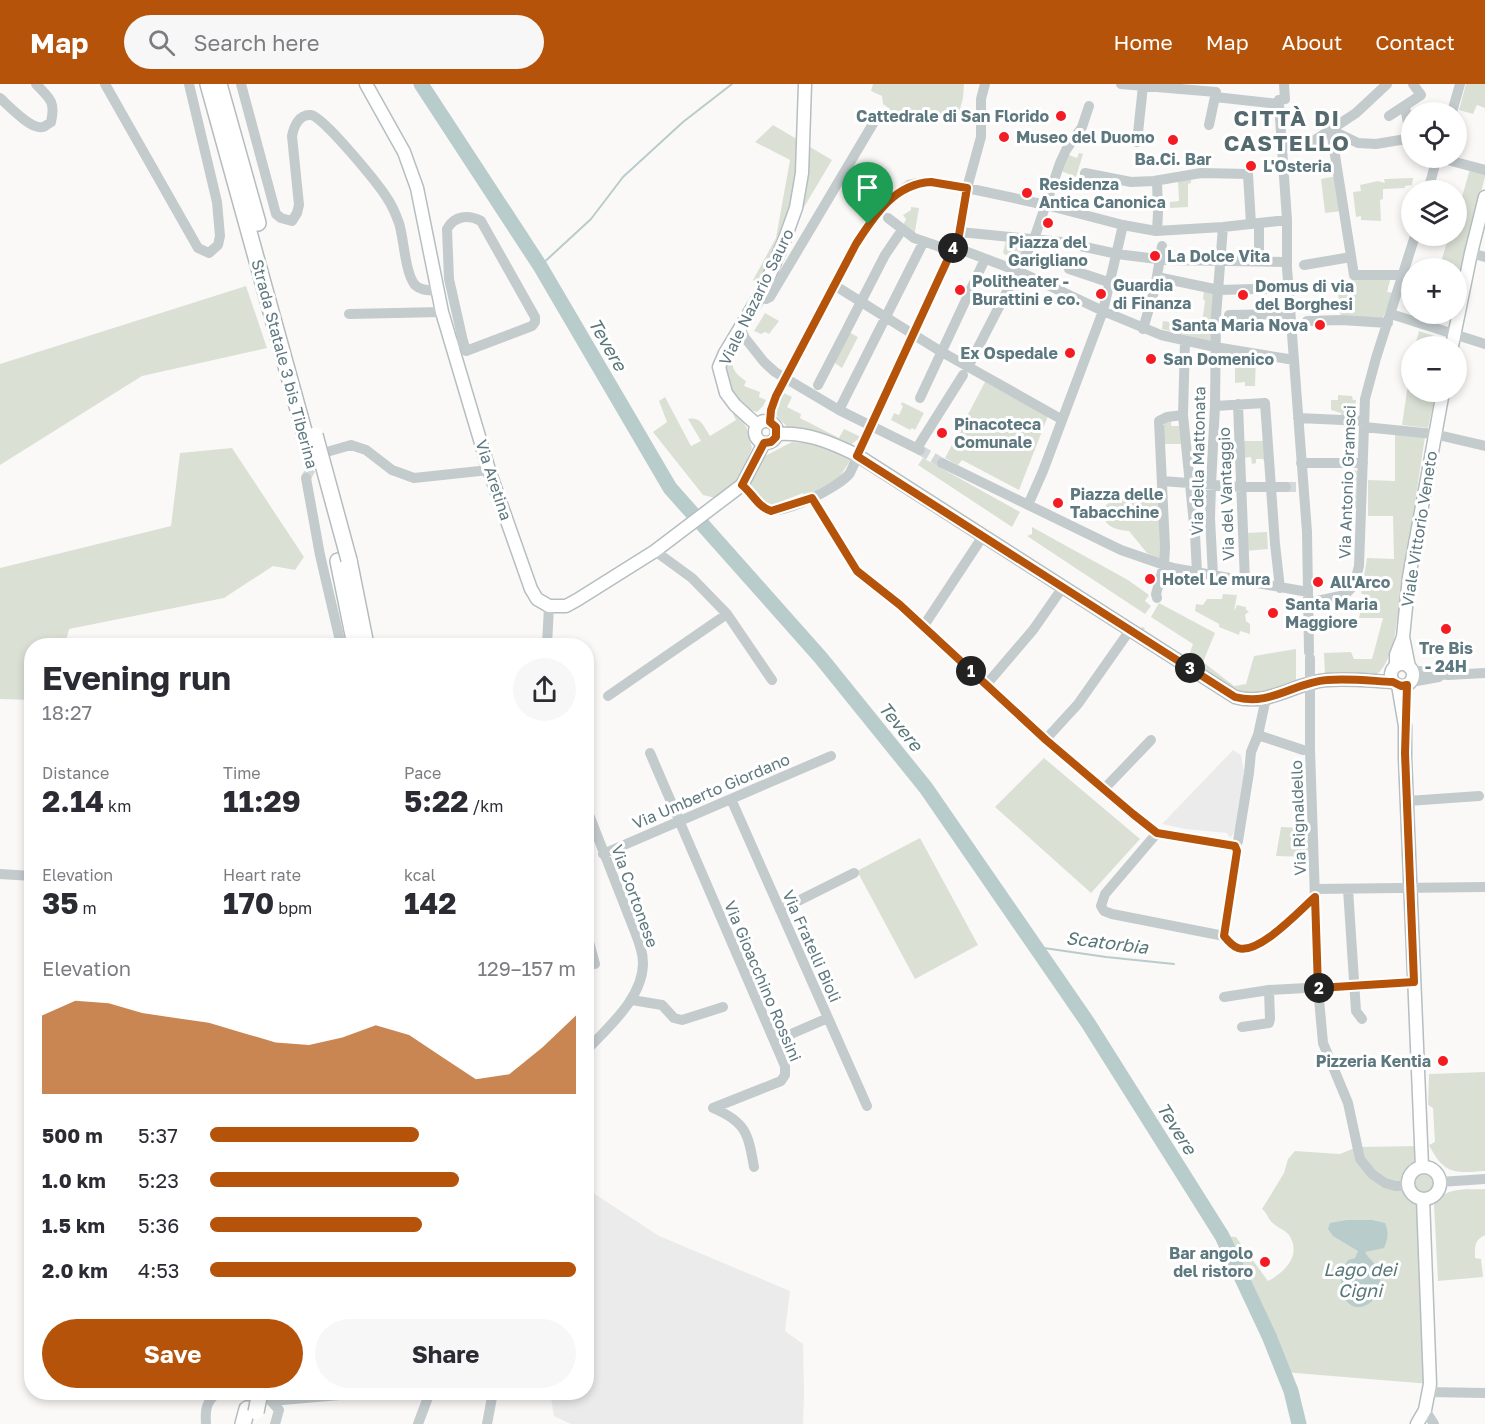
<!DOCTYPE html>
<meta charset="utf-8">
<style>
:root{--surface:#fff;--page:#f7f7f7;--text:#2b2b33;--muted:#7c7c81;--accent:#b45309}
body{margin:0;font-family:"Golos Text",sans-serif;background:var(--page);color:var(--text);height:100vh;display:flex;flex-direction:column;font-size:22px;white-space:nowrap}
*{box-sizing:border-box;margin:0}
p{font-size:20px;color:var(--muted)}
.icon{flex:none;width:33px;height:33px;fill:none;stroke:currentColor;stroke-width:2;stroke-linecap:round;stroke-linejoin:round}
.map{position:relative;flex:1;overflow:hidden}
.drawer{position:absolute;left:24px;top:554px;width:570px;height:762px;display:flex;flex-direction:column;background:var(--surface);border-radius:24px;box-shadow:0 3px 9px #0003}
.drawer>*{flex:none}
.buttons{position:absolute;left:1401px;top:18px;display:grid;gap:12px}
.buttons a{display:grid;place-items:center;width:66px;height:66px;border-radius:50%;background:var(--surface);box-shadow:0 3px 9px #0003;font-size:30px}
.pin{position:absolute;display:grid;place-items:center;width:51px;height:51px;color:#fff;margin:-62px -26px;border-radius:50% 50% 50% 0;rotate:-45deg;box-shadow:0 0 6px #0007}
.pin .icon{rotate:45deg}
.km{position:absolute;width:30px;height:30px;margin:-15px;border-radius:50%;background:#222;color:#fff;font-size:16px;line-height:30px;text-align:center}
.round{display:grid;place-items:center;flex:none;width:63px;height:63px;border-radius:32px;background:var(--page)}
.headline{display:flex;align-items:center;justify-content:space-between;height:102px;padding:0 18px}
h1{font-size:33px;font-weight:700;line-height:45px}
.figures{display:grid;grid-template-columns:repeat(3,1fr);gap:9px;height:102px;padding:6px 18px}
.figures div{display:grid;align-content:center}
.figures b{font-size:30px;font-weight:700}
.figures small{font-size:16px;font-weight:400}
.figures p{font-size:16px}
.chart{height:168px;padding:12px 18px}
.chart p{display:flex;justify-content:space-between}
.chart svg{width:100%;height:108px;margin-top:6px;fill:var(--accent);opacity:.7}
.button{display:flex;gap:12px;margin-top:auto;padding:12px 18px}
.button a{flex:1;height:69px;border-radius:36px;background:var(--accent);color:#fff;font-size:24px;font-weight:700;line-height:69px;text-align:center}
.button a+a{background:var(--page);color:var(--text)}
ul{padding:0 18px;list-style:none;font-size:20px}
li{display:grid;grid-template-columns:96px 72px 1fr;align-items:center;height:45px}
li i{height:15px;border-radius:8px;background:var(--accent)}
header{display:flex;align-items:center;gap:36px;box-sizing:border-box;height:84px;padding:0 30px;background:var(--accent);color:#fff}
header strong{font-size:28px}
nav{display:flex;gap:33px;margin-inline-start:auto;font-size:21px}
.search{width:420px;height:54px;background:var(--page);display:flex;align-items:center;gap:15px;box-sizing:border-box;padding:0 21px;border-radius:33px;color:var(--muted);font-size:22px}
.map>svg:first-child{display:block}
</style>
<header>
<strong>Map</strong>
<div class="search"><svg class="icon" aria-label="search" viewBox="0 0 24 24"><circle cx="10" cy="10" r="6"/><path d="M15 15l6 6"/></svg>Search here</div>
<nav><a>Home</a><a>Map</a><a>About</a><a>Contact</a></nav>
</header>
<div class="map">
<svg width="1485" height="1340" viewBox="0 0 1485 1340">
<rect width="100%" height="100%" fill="#faf9f7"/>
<path fill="#eaebea" d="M1233,666L1241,671L1245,693L1237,743L1233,750L1230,754L1227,749L1186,745L1162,740Z
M587,1105L659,1152L790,1207L785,1247L803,1260L804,1310L803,1340H571L554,1332L550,1308H586Z"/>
<path fill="#dbe0d5" d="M873,0H964L963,14L957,36L888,29L890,25L883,20L882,12L871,7Z
M1466,0H1485V24L1477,21L1473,30L1459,26Z
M773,41L832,76L791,145L762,200L753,196L776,154L790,76L755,58Z
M1079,69L1083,70L1076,93L1059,86L1066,70L1077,74Z
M1470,85L1485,90V93L1465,168L1457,212L1456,184H1439L1449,152H1456L1457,130Z
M1337,92L1342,127L1325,129L1321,95Z
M1413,94L1412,101L1405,102V104L1383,105V115L1380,116L1381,137L1361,136V132L1356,133L1353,108L1361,107L1360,101L1378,97L1385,99L1384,95Z
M1178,95H1191V99L1188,100V123L1170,124V118L1179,117Z
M911,123L919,124L914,153L902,144L906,135L903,131L911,126Z
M1007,152L1030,155L1016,184L1008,180L1010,174L1003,169Z
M1352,193H1391L1387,208L1393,209L1382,236L1341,235L1338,208L1351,205Z
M246,202L267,264L142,292L0,381V280Z
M1204,206L1215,207L1212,258L1162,245L1163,237L1176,239L1175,245L1198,250L1199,247H1201L1205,217L1203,215Z
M765,229L779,237L769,250L765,248L761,250L754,247Z
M847,247L858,253L842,284L832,277Z
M1419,247L1447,256L1445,262H1415Z
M742,255L744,257C731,273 726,285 746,297L744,302L760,308L759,313L766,316L763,322L757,328C739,323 722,304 725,284C726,274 736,263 742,255Z
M1246,272L1256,273L1255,302H1245V298L1235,299V280L1244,281Z
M1411,279L1412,308H1436L1428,344L1402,341Z
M985,298L1048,332L1019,406L962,376L958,381L945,374Z
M782,308L792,313L787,323L801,330L800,334L839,354L844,345L861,353L849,362L804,345L787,343L776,331V322Z
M1338,311L1352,312L1353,316H1356L1355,327L1353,328L1352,334L1341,333V329L1331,326V316H1338Z
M665,313L691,362L701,357L688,335C701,332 704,343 710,352L736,336L731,326L733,324L747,344L752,364L738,398L716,414L703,411L653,348L667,338L659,317Z
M902,318L924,329L915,346L912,344L910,346L891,336L894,329L899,331L903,322L901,321Z
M1171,335V342H1183L1184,360H1163L1164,337Z
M1344,342H1356L1352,370H1344Z
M1395,350L1425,353L1394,556C1390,568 1387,582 1377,590L1325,593L1324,569L1351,568L1354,575H1372L1383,534H1359L1364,510H1361L1367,474L1394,475L1393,432H1368V396L1395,397Z
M1241,357H1266V377H1264L1263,375H1256V379L1252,380L1251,373L1242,374Z
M792,358L818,360L850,374V377L839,394L805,413L803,409L775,420V423L765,419L746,400L761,374Z
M232,364L304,473L295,486L273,482L224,514L69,545L65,561H32L31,616L0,615V484L171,442L180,369Z
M923,374L1020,428L1012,443L918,381Z
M1352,386L1360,387L1359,424H1350L1349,421H1345V413L1351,412Z
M1118,413L1160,416L1163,472L1158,474L1147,469L1129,447C1113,446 1098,440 1106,421Z
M1032,443L1128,496L1149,511L1145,517L1151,522L1145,530L1027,452L1032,450Z
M1267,448L1268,465L1245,467V449Z
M1223,510L1237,511L1234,527L1237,521L1246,523V526L1249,527L1245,531L1246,537L1250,540V550L1240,547L1239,551L1219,543V540L1195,527L1196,520L1203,521L1207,515H1222Z
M1159,519L1215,549L1203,578L1234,602L1246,600L1254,572L1296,565V598L1266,608L1242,611L1139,548L1142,543L1145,544L1144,546L1188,574L1193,560L1151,533Z
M1044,674L1140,755L1091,809L995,723Z
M1281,743L1309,744V773L1276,772Z
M920,754L978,861L915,895L857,787Z
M1485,988V1087C1455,1089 1444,1091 1429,1061L1435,1058L1433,1024L1428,1021L1429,990Z
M1421,1062L1418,1084C1405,1092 1405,1106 1418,1114L1430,1300L1283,1288L1247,1203L1222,1152L1236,1153L1268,1197C1285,1188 1302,1171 1289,1151C1284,1145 1275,1143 1270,1136C1267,1132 1266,1128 1262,1125L1284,1089L1288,1075L1295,1067L1340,1070L1357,1063Z
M1415 1099a9 9 0 1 1 18 0a9 9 0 1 1-18 0Z
M1485,1105V1151C1474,1156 1475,1163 1475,1174L1481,1175L1483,1193L1438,1197L1434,1121C1446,1102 1464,1106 1485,1105Z"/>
<path fill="#b8cccc" d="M1347,1136H1372L1385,1139C1389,1148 1388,1155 1384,1164L1365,1168C1369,1175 1375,1178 1378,1186C1390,1217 1350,1240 1342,1207C1340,1194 1341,1187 1348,1176L1355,1174L1358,1167L1333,1152L1328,1145L1330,1139Z"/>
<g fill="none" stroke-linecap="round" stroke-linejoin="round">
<path stroke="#b8cccc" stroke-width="2" d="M540,182L591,135L623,93L683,38L732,0
M1037,863L1106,873L1174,880"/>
<path stroke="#b8cccc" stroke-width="15" d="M421,0L540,182L670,404L821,574L926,704L1088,939L1222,1152L1269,1252L1291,1307L1299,1340"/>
<path stroke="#d3d9d9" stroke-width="10" stroke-dasharray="10 5" stroke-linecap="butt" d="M920,366L942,379
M306,394L314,379L324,370
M1286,403H1301
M239,1309L265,1316"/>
<defs>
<path id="major" d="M366,0L404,68L417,104L442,228L489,386L531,505L537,515L549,522H566L577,516L655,467L742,401L764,359
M1452,262L1471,169L1485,113
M755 348a11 11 0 1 1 22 0a11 11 0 1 1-22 0Z
M757,341L735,321L726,309L719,283L725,269L763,206L783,160L796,124L802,89L805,0
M777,350C807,348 830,358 857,371L1235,613C1269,623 1295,598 1327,596C1349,594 1372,597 1393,598
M1391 591a11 11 0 1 1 22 0a11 11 0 1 1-22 0Z
M1396,582V571L1403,553
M1409,583L1403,553L1409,493L1443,308
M1398,601L1405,642V674L1422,1083
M1408 1099a16 16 0 1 1 32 0a16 16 0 1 1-32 0Z
M1417,1340L1425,1326L1430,1300L1423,1115"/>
<path id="highway" d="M208,0L306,354
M219,0L258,139
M349,476L366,561
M338,477L355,561
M243,1340L247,1325"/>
</defs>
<use href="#major" stroke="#b5bec0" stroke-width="15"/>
<use href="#highway" stroke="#b5bcbe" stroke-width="18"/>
<path stroke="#c4cbcd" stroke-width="10" d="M105,0L198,164L209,169L218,161L220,152L217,118L189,0
M241,0L276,130L281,134L292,137L297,129L299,121L292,52C294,42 299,30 311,31C323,32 379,101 387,114C392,121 396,131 399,139C404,155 405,189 415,201C421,207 430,206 437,207
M1121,0L1216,8L1209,41
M1215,13L1279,20
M0,14C9,22 31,46 43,43C45,43 50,38 51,38C56,17 49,14 36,0
M1279,20L1287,136V184L1307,448L1309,568
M1279,20V16L1285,15L1284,0
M1405,23L1411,55
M1452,28L1460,0
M1389,32L1421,11L1413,0
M1331,46L1354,191H1404
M1331,46L1358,59L1376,60L1412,54
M1137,58L1143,2
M1282,63L1315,56L1356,29L1387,0
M1440,74L1485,86
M1085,89L1131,98L1154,97L1201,89L1248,90L1251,140
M1428,106L1437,74
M888,134L914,154L952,167
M1157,147L1158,129L1157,97
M960,148L1062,158L1117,170L1165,176
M954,163L1018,187L1103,227L1161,251L1215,263L1294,276
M1471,169L1485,173
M1167,176L1287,178
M1259,177V139
M1304,181L1351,173
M1069,185L1111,199L1155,204
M1157,193L1219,206L1288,204
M834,201L940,267L1061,335
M759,213L766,215L770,213L877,33
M349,230L442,228
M1391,230L1485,260
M1229,231L1290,230
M1307,237L1341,236L1388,239
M740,244L745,254L764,278L775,288L839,326L920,366
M847,245L885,171L902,146
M1143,245L1155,204L1162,162
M1185,257L1183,331L1195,450L1197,489
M452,262L463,257L449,195L447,145C454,132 468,130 481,137L535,233V238L532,242L466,267L463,257
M968,283L1034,155L1060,79L1066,66L1082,43L1089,22
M818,301L846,247
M920,314L985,175
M1238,320L1245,498
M1215,322L1265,319L1275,460L1280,504
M839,326L923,159
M1298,334L1364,337
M770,338L771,326L785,293L856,160L869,140L891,114L909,101L918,99L935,98L967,104L1046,121L1123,141L1156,147L1223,143L1287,136
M1364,343L1434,350L1485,362
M917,364L963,291
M330,367L351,361L366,366L392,386L414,394L489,386
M942,379L1121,466L1173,484L1308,508
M1301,379H1363
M306,394L320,471L341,561
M1162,397L1242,403H1286
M742,401C751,408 756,421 765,425C781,433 840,403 850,389L959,151L967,104L981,53V15L985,0
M812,414L857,487L900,521L1046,655L1133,731L1157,749L1235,763
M1028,421L1043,387L1103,227L1123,141
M655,467L692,494L727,530L772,596
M1213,492L1210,434L1211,401L1215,322L1216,232L1223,143
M1157,514L1156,510L1164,481L1165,463L1159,337L1167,333L1183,331
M1308,519L1345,511L1354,501L1359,482L1365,315L1376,274L1415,152
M923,543L983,452
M547,561L549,522
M1310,574V666L1318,904L1323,959L1348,1019L1360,1075L1372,1090L1385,1099L1395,1102H1408
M1411,586L1448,591L1485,589
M1411,598L1439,593
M986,601L1033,546L1063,503
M608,612L727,530
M1258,651L1303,666
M1046,655L1078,620L1130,546
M650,669L785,982V991L781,997L713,1024C746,1038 748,1049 754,1083
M1104,705L1151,656
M731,715L867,1022
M1408,717L1479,712
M586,723L635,848C639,858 643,868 643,879C643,914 608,943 586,967
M1157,749L1105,810L1101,822L1104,827L1112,830L1224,852L1237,767L1235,763L1238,757L1249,689L1251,668L1258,651L1266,614
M603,770L831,672
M0,790L32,792
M1315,805L1485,803
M1348,805L1356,927L1362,935
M780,826L854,789
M586,847L595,880
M1224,852C1228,857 1232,862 1238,864C1259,871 1300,826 1315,813
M1224,913L1269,906L1414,898
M632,916L662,921L674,934L682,936L723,923
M1242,943L1269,939L1270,935L1269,906
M775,957L828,934
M1440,1098L1485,1095
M237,1308L239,1309
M1428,1308L1485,1309
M271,1317L374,1308
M271,1317L279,1326L275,1340
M1425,1326L1434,1340
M206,1340C205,1325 206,1318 218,1308
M418,1340L430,1308
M487,1340L493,1308"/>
<use href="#major" stroke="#fff" stroke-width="12"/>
<use href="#highway" stroke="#fff" stroke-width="15"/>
<defs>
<path id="highway-bridge" d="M315,351L349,476
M256,1328L260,1308"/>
</defs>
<use href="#highway-bridge" stroke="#b5bcbe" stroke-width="18" stroke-linecap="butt"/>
<use href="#highway-bridge" stroke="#fff" stroke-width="15"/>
</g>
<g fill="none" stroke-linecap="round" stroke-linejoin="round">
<defs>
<path id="route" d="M931,98L967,104L959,151L857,372L1235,613C1269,623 1295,598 1327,596C1349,594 1372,597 1393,598L1401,602L1407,601L1405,669L1414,898L1318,904L1315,813C1300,826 1259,871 1238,864C1232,862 1228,857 1224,852L1237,767L1235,762L1157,749L1133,730L1046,656L900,521L857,487L812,414L771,427C758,423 753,410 742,401L764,359L771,358L776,353V343L770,338L771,326L776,312L856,160C875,131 894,100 931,98Z"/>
</defs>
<use href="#route" stroke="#fff" stroke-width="12"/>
<use href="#route" stroke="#b45309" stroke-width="8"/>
</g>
<g fill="#f41c23" stroke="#fff" stroke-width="2">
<circle cx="1061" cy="32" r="6"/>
<circle cx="1004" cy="53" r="6"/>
<circle cx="1173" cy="56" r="6"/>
<circle cx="1251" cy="82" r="6"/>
<circle cx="1027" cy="109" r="6"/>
<circle cx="1048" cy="139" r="6"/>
<circle cx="1155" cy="172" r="6"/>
<circle cx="960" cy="206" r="6"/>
<circle cx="1101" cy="210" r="6"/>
<circle cx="1243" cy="211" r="6"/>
<circle cx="1320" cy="241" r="6"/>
<circle cx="1070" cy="269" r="6"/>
<circle cx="1151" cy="275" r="6"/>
<circle cx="942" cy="349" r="6"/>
<circle cx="1058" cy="419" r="6"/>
<circle cx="1150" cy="495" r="6"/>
<circle cx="1318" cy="498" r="6"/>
<circle cx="1273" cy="529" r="6"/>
<circle cx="1446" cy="545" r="6"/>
<circle cx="1443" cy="977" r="6"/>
<circle cx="1265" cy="1178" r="6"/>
</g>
<g text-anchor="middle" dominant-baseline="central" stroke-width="6" stroke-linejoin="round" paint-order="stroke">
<g font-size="16" font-weight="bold" fill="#5e787f" stroke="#fff" text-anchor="start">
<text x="1049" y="32" text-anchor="end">Cattedrale di San Florido</text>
<text x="1016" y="53">Museo del Duomo</text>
<text x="1173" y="75" text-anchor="middle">Ba.Ci. Bar</text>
<text x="1263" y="82">L'Osteria</text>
<text x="1039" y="100">Residenza<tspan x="1039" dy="18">Antica Canonica</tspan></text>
<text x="1048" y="158" text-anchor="middle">Piazza del<tspan x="1048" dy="18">Garigliano</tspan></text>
<text x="1167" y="172">La Dolce Vita</text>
<text x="972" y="197">Politheater -<tspan x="972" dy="18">Burattini e co.</tspan></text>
<text x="1113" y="201">Guardia<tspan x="1113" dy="18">di Finanza</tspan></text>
<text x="1255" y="202">Domus di via<tspan x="1255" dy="18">del Borghesi</tspan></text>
<text x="1308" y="241" text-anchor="end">Santa Maria Nova</text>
<text x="1058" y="269" text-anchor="end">Ex Ospedale</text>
<text x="1163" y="275">San Domenico</text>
<text x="954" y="340">Pinacoteca<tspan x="954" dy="18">Comunale</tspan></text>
<text x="1070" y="410">Piazza delle<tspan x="1070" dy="18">Tabacchine</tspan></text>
<text x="1162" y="495">Hotel Le mura</text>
<text x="1330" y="498">All'Arco</text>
<text x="1285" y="520">Santa Maria<tspan x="1285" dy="18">Maggiore</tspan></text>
<text x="1446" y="564" text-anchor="middle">Tre Bis<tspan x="1446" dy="18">- 24H</tspan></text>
<text x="1431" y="977" text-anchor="end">Pizzeria Kentia</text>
<text x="1253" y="1169" text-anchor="end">Bar angolo<tspan x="1253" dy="18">del ristoro</tspan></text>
</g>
<g font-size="16" fill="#5e787f" stroke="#fff">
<text transform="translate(756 213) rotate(-64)">Viale Nazario Sauro</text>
<text transform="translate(285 280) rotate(75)">Strada Statale 3 bis Tiberina</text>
<text transform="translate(1198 377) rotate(-89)">Via della Mattonata</text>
<text transform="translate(494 396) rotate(72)">Via Aretina</text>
<text transform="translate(1347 398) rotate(-88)">Via Antonio Gramsci</text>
<text transform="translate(1226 410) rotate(-92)">Via del Vantaggio</text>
<text transform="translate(1419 445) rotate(-81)">Viale Vittorio Veneto</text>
<text transform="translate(711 707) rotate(-23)">Via Umberto Giordano</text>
<text transform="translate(1298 734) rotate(-92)">Via Rignaldello</text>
<text transform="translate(635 812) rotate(70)">Via Cortonese</text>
<text transform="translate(812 862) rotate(66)">Via Fratelli Bioli</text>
<text transform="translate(763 897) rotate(67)">Via Gioacchino Rossini</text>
</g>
<g font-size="18" font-style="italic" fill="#587777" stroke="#fff">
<text transform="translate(608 260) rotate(60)">Tevere</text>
<text transform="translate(901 642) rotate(51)">Tevere</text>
<text transform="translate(1107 858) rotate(7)">Scatorbia</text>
<text transform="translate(1177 1044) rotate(58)">Tevere</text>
<text x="1360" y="1185">Lago dei<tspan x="1360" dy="21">Cigni</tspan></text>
</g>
<g font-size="22" font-weight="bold" letter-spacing="1.5" fill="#546a6f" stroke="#fff">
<text x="1287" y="33">CITTÀ DI<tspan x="1287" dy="25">CASTELLO</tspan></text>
</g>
</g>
</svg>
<div class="buttons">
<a><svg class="icon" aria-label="locate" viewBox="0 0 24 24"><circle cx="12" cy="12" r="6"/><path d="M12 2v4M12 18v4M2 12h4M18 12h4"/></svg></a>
<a><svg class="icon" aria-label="layers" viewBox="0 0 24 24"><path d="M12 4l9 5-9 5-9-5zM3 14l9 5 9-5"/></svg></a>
<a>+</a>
<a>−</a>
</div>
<div class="pin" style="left:868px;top:140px;background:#1e9e55"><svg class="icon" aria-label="arrive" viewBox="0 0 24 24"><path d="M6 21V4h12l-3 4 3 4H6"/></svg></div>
<b class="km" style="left:971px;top:587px">1</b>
<b class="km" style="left:1319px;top:904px">2</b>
<b class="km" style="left:1190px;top:584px">3</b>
<b class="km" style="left:953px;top:164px">4</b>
<section class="drawer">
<div class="headline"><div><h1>Evening run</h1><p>18:27</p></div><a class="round"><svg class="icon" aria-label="share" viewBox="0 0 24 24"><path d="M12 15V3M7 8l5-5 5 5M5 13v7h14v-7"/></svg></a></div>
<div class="figures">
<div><p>Distance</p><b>2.14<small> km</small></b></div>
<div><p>Time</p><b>11:29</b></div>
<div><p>Pace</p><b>5:22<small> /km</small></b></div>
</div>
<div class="figures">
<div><p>Elevation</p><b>35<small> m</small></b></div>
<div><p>Heart rate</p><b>170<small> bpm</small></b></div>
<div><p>kcal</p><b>142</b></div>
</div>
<div class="chart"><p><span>Elevation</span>129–157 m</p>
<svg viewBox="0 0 160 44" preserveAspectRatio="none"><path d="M0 44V12L10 6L20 7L30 11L40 13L50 15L60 19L70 23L80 24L90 21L100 16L110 20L120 29L130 38L140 36L150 25L160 12V44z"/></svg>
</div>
<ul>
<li><b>500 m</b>5:37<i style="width:57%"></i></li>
<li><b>1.0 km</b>5:23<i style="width:68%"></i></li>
<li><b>1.5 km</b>5:36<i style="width:58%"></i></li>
<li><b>2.0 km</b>4:53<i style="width:100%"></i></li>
</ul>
<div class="button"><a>Save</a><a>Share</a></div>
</section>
</div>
